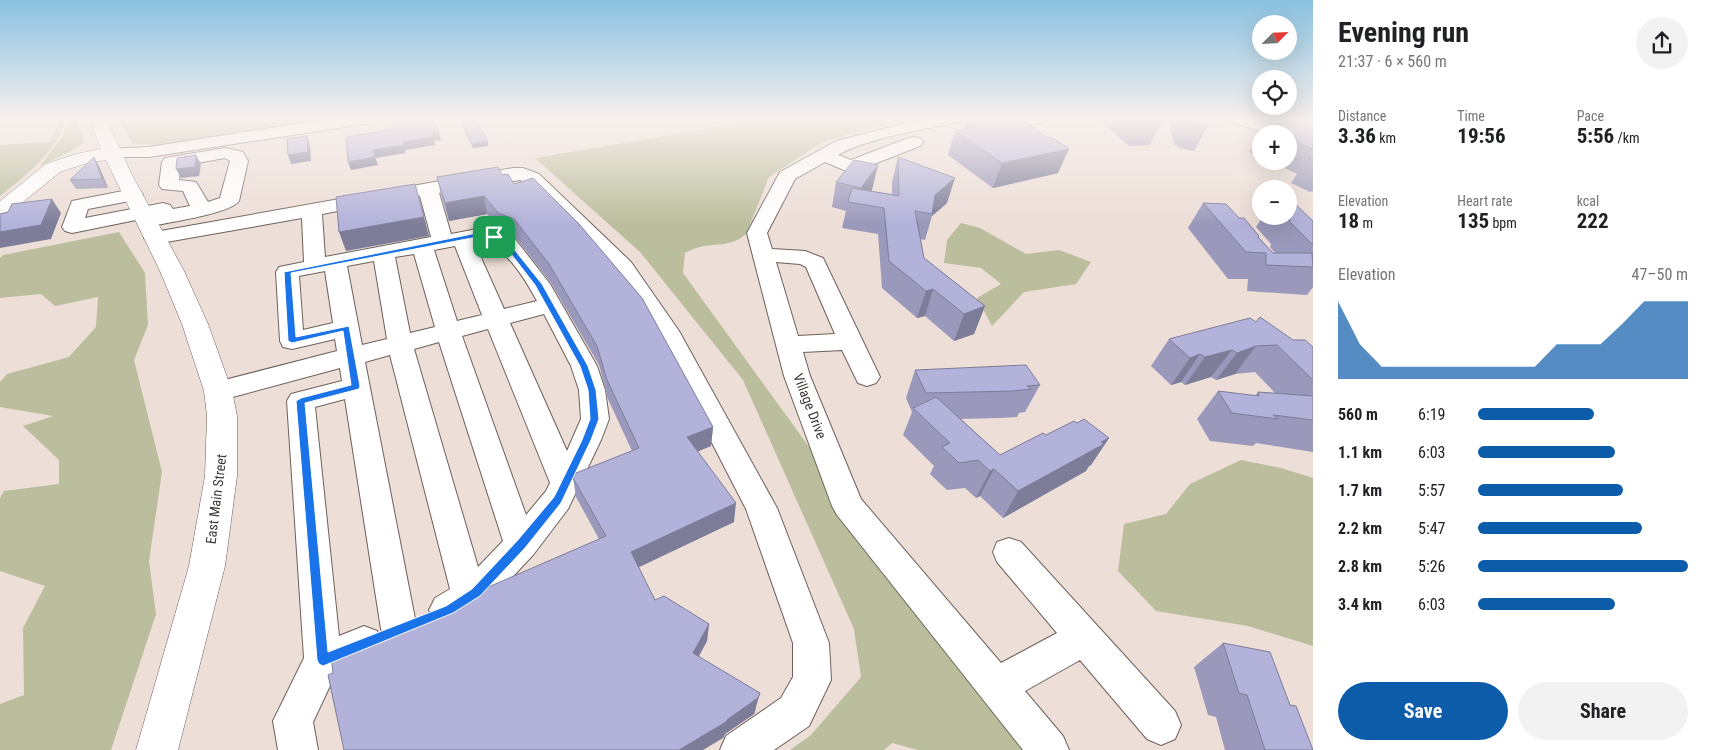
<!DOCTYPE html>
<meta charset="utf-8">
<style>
:root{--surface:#fff;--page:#f2f2f2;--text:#202124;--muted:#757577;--accent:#0d5caa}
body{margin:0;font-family:"Roboto Condensed",sans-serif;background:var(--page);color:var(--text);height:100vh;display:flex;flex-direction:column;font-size:19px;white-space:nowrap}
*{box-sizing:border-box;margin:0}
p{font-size:16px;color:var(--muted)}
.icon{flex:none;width:28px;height:28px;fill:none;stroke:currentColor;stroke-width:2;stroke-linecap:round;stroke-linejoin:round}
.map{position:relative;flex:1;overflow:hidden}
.sheet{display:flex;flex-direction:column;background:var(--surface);width:400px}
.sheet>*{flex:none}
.needle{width:32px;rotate:66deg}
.buttons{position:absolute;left:1252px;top:15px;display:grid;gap:10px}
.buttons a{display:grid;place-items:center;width:45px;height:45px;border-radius:50%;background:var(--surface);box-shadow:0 5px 20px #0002;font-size:25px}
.pin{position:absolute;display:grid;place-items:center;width:42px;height:42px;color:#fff;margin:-21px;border-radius:10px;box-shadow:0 2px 8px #0006}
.round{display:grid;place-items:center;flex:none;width:52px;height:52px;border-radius:26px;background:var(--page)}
.overview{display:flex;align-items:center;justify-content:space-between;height:85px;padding:0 25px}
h1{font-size:28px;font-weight:700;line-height:38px}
.stats{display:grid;grid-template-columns:repeat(3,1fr);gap:8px;height:85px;padding:5px 25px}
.stats div{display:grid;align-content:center}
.stats b{font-size:21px;font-weight:700}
.stats small{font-size:14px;font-weight:400}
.stats p{font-size:14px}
.chart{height:140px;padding:10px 25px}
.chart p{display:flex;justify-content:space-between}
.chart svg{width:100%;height:90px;margin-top:5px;fill:var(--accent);opacity:.7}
.button{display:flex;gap:10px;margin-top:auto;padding:10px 25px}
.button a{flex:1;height:58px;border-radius:30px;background:var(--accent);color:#fff;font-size:20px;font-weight:700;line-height:58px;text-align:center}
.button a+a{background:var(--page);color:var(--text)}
ul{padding:0 25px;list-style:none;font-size:16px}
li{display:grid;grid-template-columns:80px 60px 1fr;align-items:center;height:38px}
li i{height:12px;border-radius:6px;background:var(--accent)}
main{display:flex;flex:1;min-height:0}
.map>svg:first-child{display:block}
</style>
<main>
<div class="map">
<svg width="1313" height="750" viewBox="0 0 1313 750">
<rect width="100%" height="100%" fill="#edded7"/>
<path fill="#bbbe9d" d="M60,119H66C56,153 26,175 0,196V145L50,142Z
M69,119H76L85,141L75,149L40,166L62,137Z
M119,119H345L160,145L132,143Z
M763,119H906L824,141L769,177L746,234C731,247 717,243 700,247C695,248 689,251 685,253L683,273L1029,750H918L892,743L884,750H790L811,735L861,677L854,629L743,380L640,252L535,158Z
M961,223L980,228L1026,254L1059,250L1091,262L1076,284L1024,292L992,326L977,298L1001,284L981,268L944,263L947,240Z
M119,232L145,273L148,325L134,360L162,472L149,561L156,614L111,750H0V704L24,695L23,628L45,586L0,571V498L4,491L59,484V460L23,426L53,416L0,407V382L7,374L69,357L96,327L98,297L55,306L41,294L0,298V258L3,255Z
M1241,460L1281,468L1313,478V646L1248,626L1156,611L1118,571L1124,524L1166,514L1190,484Z"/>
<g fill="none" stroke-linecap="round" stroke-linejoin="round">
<defs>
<path id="minor" d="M335,118H379L377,122L371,123L149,157H106L103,153L106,149L149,147Z
M926,118H961L959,122C923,130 870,137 838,155L851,160L908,138L914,137L920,138L923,142L920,146L851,173L825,162L795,179L767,233L772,249L805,251L823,258L880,377L876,383L867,386L858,383L842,350L803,352L810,376L861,499L1001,663L1057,633L997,562L993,552L997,542L1009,538L1021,542L1175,711L1181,725L1175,739L1161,745L1147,739L1080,660L1025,691L1063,736L1069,750H1023L837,515L832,506L784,376L747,233L780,172L836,141ZM776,262L800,264L806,267L835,334L798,336Z
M978,118H998L1003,121L1015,118H1047L1045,122L1000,132L994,131Z
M1231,118H1256L1273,125L1296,122L1302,123L1304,127L1302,131C1273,138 1260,131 1233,122Z
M225,148L243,152L248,161L239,201C230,214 164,223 146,227L139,225L136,220L72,233L65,231L62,227L72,201L133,189L140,191L143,195L140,199L88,209L85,218L163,203L170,205L173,209L190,206L183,191L162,189L159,185L162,162L165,158ZM225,158L230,161L220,198L208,202L196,182L179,180L180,166Z
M513,168H523L539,174L631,262L679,331L777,508L829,643L831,680L809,726L774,750H720L726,736L781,698L793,677V643L746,509L655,332L615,271L525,182L520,180L439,193L451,234L477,229L501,233L515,239L550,284L597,366L605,390L609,419L601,440L568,509L533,555L488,603L459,622L447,626L435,622L429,610L435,598L450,589L390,355L365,362L417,629L412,641L399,646L386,641L381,629L345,399L315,407L339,636L364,626L377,631L382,643L377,655L336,673L313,722L318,750H278L273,721L304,658L287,401L291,394L342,381L340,368L218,401L209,398L205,391L209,384L337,351L335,339L292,349L283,347L280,341L276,272L279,267L304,262L302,218L155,244L148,242L144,238L148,234L155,232ZM420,196L431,237L325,257L322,214ZM474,242C502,239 525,279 537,301L504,309ZM455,246L482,315L457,321L434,250ZM414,254L435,327L410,333L395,257ZM374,261L387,339L362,345L347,266ZM325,271L333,323L303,330L299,276ZM544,314L571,366L579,390L581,419L567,451L510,323ZM488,329L550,483L546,491L526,515L462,336ZM439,342L503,541L478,567L414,349Z"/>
<path id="major" d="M89,118H106L130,171L184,271L208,324L232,391L237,416V476L225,566L178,750H136L189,566L205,476L207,416L204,391L182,324L160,271L106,160L87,163L60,172L7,215L0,217V201L46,164L76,154L101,149Z"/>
</defs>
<use href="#minor" stroke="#6d615b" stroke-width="2"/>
<use href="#major" stroke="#6d615b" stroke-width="1"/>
<path stroke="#b6aaa5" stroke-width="2.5" stroke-dasharray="0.5 2.5" stroke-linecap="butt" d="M152,118L158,127L175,133
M191,130H194L202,118"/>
<use href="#minor" fill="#fff" fill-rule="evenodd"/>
<use href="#major" fill="#fff" fill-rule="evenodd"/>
</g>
<path fill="#9a99bb" d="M459,118H474L488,146L473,148Z
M1098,118H1158L1162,121L1150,145L1129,146Z
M1168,118H1207V127L1194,151L1178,148L1177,145H1174Z
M967,119L1058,173L993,188L948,155L955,131L963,129Z
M1313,124V191L1310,192L1291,183L1297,174L1270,161H1289V134H1261V157L1249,152L1264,128Z
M898,157L947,203L932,216L925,240L920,239L924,258L985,306L974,334L954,341L925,316L917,318L882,288L878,234L842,228L846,211L832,207L836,182L872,191L892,194V182Z
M99,166L108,188L76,189L70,180Z
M502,175L514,184L713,427L711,446L698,451L734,522L638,567L655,600L709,624L707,641L699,656L756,709L754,714L725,734L723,738L333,673L456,604L599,539L576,497L573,478L632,451L608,399L599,365L551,283L516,238L502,231L487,214L449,221L441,195L437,177Z
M1203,203L1239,218L1259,236L1258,237L1273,253H1275L1270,247L1271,244L1256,227L1263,216H1289L1313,221V287L1307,295L1247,291L1248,279H1228L1188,228Z
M1256,322L1293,340L1313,347V452L1256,443L1253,446L1210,441L1197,419L1218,391L1255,396L1258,392L1275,393L1255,372L1235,374L1216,380L1211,377L1185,385L1181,382L1171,385L1151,366L1169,339Z
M915,370L1040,385L1025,412L1019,413L1017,417L1000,418L961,419L1000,455L1077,423L1109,438L1091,465L1089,466L1086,471L1003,518L980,496L976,498L965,488L947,490L930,474L934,466L903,435L912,412L906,398Z
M1223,643L1290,705L1313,750H1225L1216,717L1208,715L1194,667Z"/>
<path fill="#7d7d99" d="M439,132L441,140L434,141L435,145L405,150L406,153L376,158L373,150L432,134Z
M307,136L310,145L311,161L291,164L288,155Z
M488,141V146L473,148L472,144Z
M1069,149L1058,173L993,188L1002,163Z
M196,155L201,164L199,176L181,178L176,169Z
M94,157L99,166L108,188L102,179Z
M375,157L378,165L351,170L348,162Z
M878,165L872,190L862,204L861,188Z
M955,178L947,203L932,216L935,195Z
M484,196L487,214L449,221L445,203Z
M52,199L61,213L51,239L0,248V232Z
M424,217L429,236L346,251L339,232Z
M933,289L925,316L917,318L926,291Z
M985,306L974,334L954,341L964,314Z
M1256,346L1235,374L1216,380L1237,353Z
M1232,350L1211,377L1185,385L1205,357Z
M1200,354L1181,382L1171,385L1190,358Z
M713,427L711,446L687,456V437Z
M1109,438L1091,465L1089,466L1086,471L1003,518L1018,491Z
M994,469L980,496L976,498L990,471Z
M736,503L734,522L631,571V552Z
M709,624L707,641L691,670L693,653Z
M760,693L754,714L725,734L723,738L703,750H679L728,719Z"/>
<path fill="#b3b2da" stroke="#7d7d99" d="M428,118H432L439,132L432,134L433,137L403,142L404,145L373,150L375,157L348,162L346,137L394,129L393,124Z
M460,118H474L488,141L472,144Z
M991,118L997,123L1020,119L1048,138L1051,137L1069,149L1002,163L955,131L977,126L967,119Z
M1136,118H1158L1162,121L1140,122Z
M1186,118H1207V127L1190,124V121H1187Z
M1299,119L1313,124V149L1289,138V134H1278L1264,128Z
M307,136L308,152L288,155L287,139Z
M196,155L195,167L176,169L177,158Z
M94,157L102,179L70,180Z
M898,157L955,178L935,195L932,214L915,211L924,258L985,306L964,314L933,289L926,291L889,261L884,208L848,202L852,188L899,196Z
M1313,157V161L1308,158Z
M854,160L878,165L861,188L836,182Z
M498,167L502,175L508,174L514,184L533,178L579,224L642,298L713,427L687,437L736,503L631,552L655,600L664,596L709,624L693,653L760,693L758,698L728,719L726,722L679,750H344L328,675L333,673L331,655L456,604L470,595L606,536L573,478L576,473L639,448L607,380L597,346L549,264L514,219L498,213L484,196L445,203L437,177Z
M415,184L424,217L339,232L336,197Z
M52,199L41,225L0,232V214L8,212L12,204Z
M1289,202H1293L1313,221V245L1288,220H1291L1288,216H1289Z
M1203,203L1226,204L1239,218H1244L1259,236L1258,237L1273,253H1312L1313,267L1266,265V253L1246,252Z
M1260,317L1293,340H1305L1313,347V380L1277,345L1256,346L1237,353L1232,350L1205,357L1200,354L1190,358L1169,339L1250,318L1256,322Z
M1026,365L1040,385L1027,386L1031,389L1013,391L926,393L915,370Z
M1218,391L1259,396L1258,392L1313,396V420L1273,415L1278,419L1232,413Z
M936,397L1000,455L1043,433L1046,435L1074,421L1077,423L1084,419L1109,438L1101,442L1104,444L1018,491L994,469L990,471L978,460L959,463L942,447L950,443L913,408Z
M1223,643L1270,652L1290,705L1296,706L1313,750H1265L1247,695L1239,693Z"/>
<linearGradient id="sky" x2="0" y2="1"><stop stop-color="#8ac1e1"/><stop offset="0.53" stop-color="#f7f0ed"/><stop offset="1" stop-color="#f7f0ed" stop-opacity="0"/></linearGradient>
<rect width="1313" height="224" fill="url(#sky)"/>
<path fill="#1a73e8" stroke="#fff" fill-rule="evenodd" d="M477,233L496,235L509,243L542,284L588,366L596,390L599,419L591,440L561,503L525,548L480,596L453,613L323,666L319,664L317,660L296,401L301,398L351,385L343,331L292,343L288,341L284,272ZM477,237L492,239L505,246L535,285L580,366L588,390L590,419L582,440L554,497L517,541L472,589L446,606L328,652L305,403L359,389L360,386L349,326L296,337L291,273Z"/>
<g text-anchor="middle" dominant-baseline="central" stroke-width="5" stroke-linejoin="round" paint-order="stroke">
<g font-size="14" fill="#3d3735" stroke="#fff">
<text transform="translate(810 406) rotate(69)">Village Drive</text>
<text transform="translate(216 499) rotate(-83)">East Main Street</text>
</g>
</g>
</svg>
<div class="buttons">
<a><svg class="needle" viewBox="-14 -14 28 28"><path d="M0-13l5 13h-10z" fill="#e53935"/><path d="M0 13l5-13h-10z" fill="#757577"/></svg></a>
<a><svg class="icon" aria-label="locate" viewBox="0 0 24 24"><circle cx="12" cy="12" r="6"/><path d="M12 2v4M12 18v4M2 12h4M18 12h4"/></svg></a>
<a>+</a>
<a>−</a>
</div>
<div class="pin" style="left:494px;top:237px;background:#1e9e55"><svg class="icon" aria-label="arrive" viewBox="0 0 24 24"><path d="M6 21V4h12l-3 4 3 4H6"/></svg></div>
</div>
<section class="sheet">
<div class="overview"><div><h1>Evening run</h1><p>21:37 · 6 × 560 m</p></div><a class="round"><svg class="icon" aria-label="share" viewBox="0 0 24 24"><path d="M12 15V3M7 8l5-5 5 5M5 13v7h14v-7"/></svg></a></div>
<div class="stats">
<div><p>Distance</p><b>3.36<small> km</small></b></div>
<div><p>Time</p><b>19:56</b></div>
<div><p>Pace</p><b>5:56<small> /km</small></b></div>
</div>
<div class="stats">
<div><p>Elevation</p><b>18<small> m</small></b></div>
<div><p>Heart rate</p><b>135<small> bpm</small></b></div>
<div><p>kcal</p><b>222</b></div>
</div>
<div class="chart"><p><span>Elevation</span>47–50 m</p>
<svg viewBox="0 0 160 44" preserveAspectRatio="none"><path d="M0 44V6L10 27L20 38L30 38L40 38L50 38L60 38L70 38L80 38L90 38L100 27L110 27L120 27L130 17L140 6L150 6L160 6V44z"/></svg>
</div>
<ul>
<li><b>560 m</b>6:19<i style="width:55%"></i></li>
<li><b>1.1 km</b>6:03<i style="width:65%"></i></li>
<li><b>1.7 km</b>5:57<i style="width:69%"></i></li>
<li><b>2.2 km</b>5:47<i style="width:78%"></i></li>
<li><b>2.8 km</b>5:26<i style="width:100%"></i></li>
<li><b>3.4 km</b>6:03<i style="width:65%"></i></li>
</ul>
<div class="button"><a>Save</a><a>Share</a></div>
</section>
</main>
